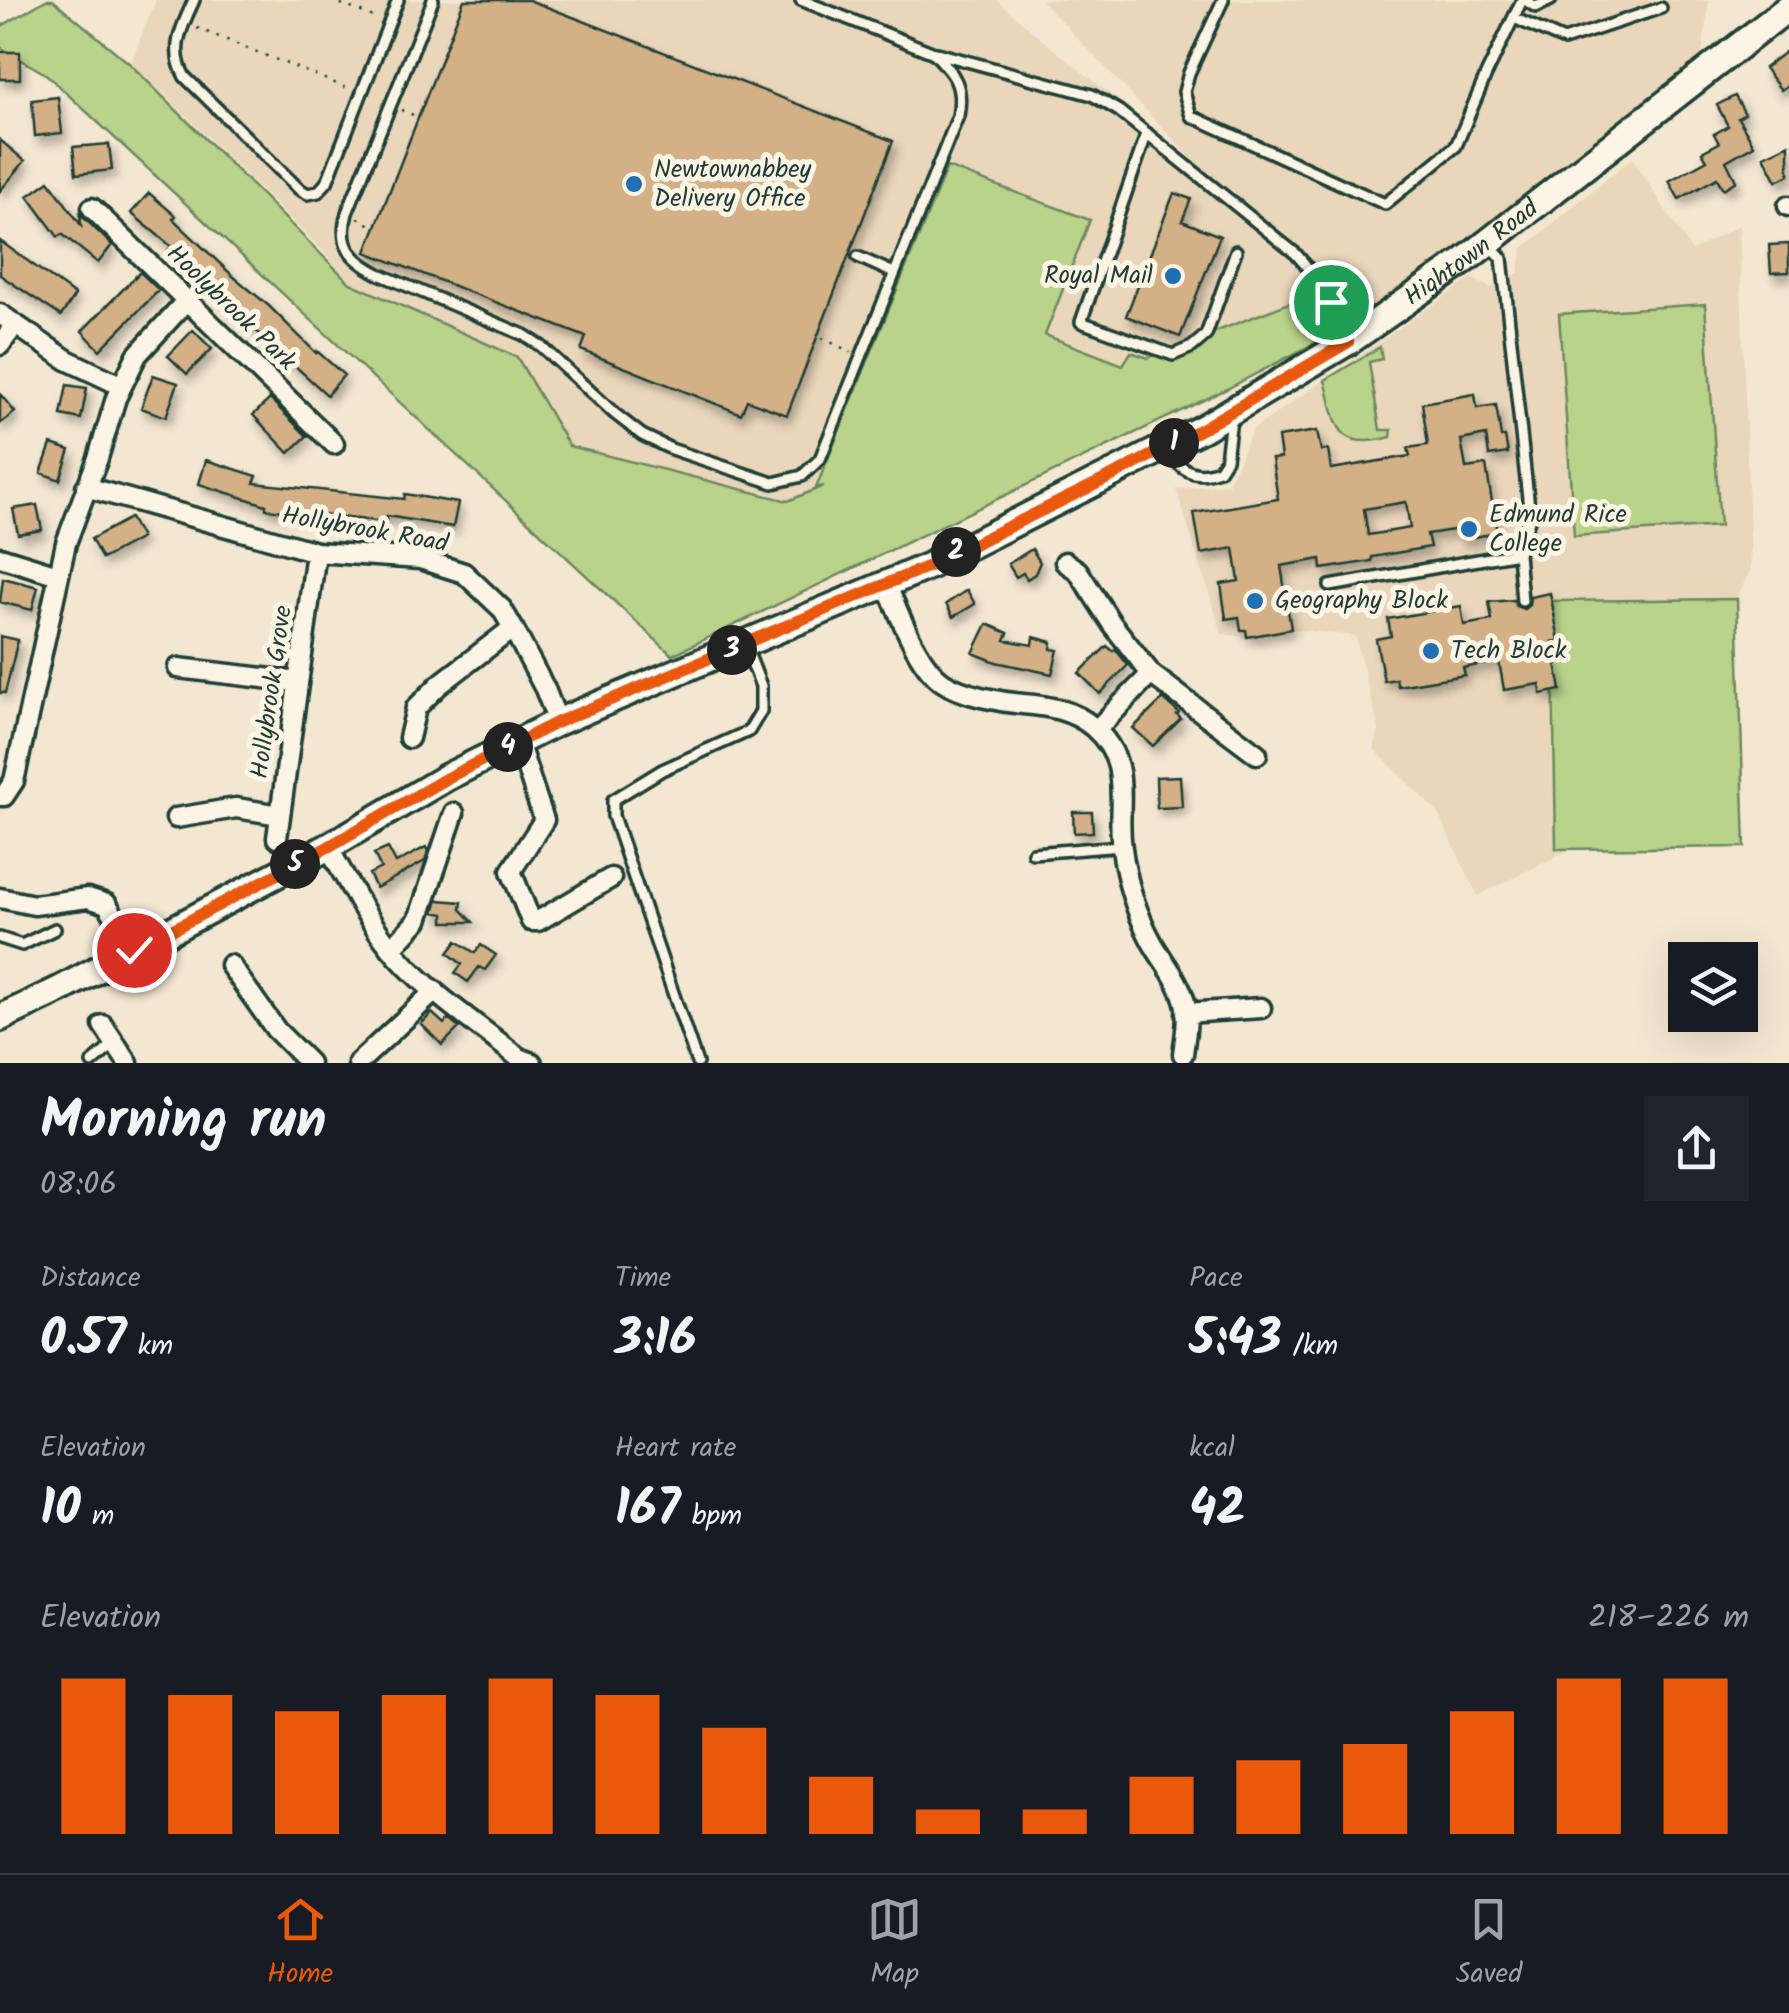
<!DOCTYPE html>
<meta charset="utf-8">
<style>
:root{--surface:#171b24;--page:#20242c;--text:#f1f3f6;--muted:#9ea1a6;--line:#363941;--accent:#ea580c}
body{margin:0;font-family:Kalam,sans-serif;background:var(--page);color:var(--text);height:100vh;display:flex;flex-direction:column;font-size:38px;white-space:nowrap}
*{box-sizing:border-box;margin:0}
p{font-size:32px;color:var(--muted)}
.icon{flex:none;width:55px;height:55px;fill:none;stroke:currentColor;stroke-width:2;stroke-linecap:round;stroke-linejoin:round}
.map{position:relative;height:1063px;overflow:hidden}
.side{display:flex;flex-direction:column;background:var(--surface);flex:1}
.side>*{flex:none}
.buttons{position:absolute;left:1668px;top:942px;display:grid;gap:20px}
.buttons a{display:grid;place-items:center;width:90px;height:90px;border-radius:0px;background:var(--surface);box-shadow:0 10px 40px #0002;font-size:50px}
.pin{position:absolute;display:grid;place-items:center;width:85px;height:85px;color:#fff;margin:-42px;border:5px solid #fff;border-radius:50%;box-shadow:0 2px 10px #0007}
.km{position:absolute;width:50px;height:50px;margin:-25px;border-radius:50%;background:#222;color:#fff;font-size:28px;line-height:50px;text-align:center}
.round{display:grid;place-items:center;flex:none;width:105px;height:105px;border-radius:0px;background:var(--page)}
.head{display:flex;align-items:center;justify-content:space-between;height:170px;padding:0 40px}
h1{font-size:55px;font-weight:700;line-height:75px}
.metrics{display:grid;grid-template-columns:repeat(3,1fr);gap:15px;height:170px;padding:10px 40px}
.metrics div{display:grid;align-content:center}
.metrics b{font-size:50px;font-weight:700}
.metrics small{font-size:28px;font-weight:400}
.metrics p{font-size:28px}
.chart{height:280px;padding:20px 40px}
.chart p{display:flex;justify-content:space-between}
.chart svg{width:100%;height:180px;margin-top:10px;stroke:var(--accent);stroke-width:6}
.tabs{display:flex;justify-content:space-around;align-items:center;height:140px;border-top:2px solid var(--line);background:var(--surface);font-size:28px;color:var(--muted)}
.tabs a{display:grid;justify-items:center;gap:5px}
.tabs .current{color:var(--accent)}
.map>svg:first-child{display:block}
</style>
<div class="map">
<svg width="1789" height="1063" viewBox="0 0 1789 1063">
<defs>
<filter id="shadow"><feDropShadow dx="4" dy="7" stdDeviation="5" flood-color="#0004"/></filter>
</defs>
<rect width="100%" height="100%" fill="#f4e7d2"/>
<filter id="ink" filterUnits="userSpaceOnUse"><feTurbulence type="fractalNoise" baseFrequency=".01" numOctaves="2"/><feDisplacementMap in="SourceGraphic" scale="20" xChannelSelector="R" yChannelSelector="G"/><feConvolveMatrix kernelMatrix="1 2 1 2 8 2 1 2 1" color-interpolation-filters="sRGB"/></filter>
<g filter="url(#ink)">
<path fill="#ead6bb" d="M156,0H997L1046,43L1193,160L1041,0H1709L1702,56L1351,340L1344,327L1330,335L1306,296L1163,363L1123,365L1045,335L1089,220L947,168L818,486L788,501L569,446L517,357L351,283L324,252L165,95L130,64Z
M1632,158L1692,251L1739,225L1751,568L1737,599L1745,847L1572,848L1478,896L1438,813L1374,749L1379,730L1355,636L1291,629L1247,637L1222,634L1176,489L1228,484L1252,430L1472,278L1490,288L1519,272L1522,249Z"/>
<path fill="#b9d38b" stroke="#6c8860" stroke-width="2.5" d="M46,0H53L130,64L350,283L517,357L569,446L788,501L824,486L816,488L947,167L1090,220L1045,335L1123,365L1131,352L1148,358L1307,296L1330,335L1229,388L672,655L47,75L0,47V27Z
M1705,304L1720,526L1574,536L1559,314Z
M1380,347L1382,359L1369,362L1380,430H1392L1391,437C1335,452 1337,425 1325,380Z
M1737,599L1745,847L1556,849L1552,601Z"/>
<path fill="#d4b086" stroke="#1f3d34" stroke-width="2.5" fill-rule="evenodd" filter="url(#shadow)" d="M464,0H529L893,141L787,415L747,400L741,414L581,350L586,337L366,252Z
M1789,49V84L1781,90L1764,68Z
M0,52H20V79H0Z
M1735,96L1745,114L1738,118L1754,145L1726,161L1736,181L1723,189L1717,178L1679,199L1669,181L1707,160L1702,152L1719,143L1714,134L1728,126L1717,105Z
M58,97L62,133L35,136L32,100Z
M0,140L25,161L0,191Z
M109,144L112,170L76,174L73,147Z
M1789,144V175L1777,181L1764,156Z
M49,181L81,225L80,214L112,245L98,263L62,234L58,237L28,196Z
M149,193L176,216L173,219L233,276L269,306L316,353L317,351L344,375L327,395L187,268L168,250L172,247L131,213Z
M1174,193L1191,199L1182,221L1220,236L1180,337L1126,316Z
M0,241L75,295L61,316L0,275Z
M1789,244V272L1771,273L1769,245Z
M140,272L159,290L100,350L82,331Z
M193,330L212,349L187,374L168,356Z
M153,375L178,383L166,417L141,408Z
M67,385L87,388L81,419L61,415Z
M0,394L15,412L0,424Z
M1475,394L1477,408L1496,405L1501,437H1505L1508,453L1489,456L1486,435L1461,440L1466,468L1486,465L1497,533L1462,539L1460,529L1427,534L1430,547L1372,557V561L1322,569L1321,559L1281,566L1291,629L1247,637L1246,630H1241L1239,617L1226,619L1221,584L1239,581L1234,548L1201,554L1194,513L1278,499L1272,459L1281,458L1278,437L1317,431L1321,451L1328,450L1331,469L1410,456L1408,448L1428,445L1422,403ZM1406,502L1410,528L1368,535L1364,509Z
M270,399L307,436L289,453L253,415Z
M51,444L70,450L60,480L41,473Z
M206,460L257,476L254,483L404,499L405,494L458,503L453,527L387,516L386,522L266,509V505L199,484Z
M37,505L42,530L18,534L13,509Z
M130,518L141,538L102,559L91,539Z
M1032,549L1040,562L1035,574L1027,579L1023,573L1016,577L1008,564Z
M3,578L38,587L32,610L0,602Z
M967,590L975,604L953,617L946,604Z
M1550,593L1559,640L1552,642L1561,690L1541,694L1540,684L1504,690L1499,661L1463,668L1465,675L1398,686L1396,679L1384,681L1376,639L1391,636L1388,619L1461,606L1464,625L1492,620L1489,602L1514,600L1516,606L1524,609L1529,605L1530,597Z
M987,624L1008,633L1005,640L1033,645L1034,637L1052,642L1051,649L1058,650L1052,674L996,662L973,653Z
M0,636L18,640L5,693H0Z
M1107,646L1113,651L1115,649L1128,665L1100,694L1079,673Z
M1163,699L1179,713L1177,715L1181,719L1153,746L1133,728Z
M1180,776L1182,807L1157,808L1156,777Z
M1073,812H1092L1093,832L1074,833Z
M426,847L428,851L425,861L376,888L369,874L381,868L374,854L388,848L396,863Z
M438,900L462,902L461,909L473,922H444V914L434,912Z
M457,941L475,953L481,945L496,955L485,970L479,967L468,982L455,973L462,964L448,953Z
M432,1013L444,1024L448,1019L459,1028L442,1045L421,1024Z"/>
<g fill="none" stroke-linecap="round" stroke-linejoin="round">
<defs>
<path id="service" d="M194,0C182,27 169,49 185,77L299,189L308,194L318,192L327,182L398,0
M433,0L347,213C338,246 351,259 379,274L524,335L541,346L615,414L642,435L671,449L773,483L802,476L820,459L958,116C964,85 954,74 934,53L801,0
M1223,0L1189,73L1184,92L1191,116L1385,204L1456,146L1486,75L1522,0
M1525,0L1536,7L1551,0
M1514,18L1564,40L1661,8
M937,53L1092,95L1119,111L1296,254C1320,280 1333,307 1346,339
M1147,133L1081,322L1173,355L1192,347L1206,335L1236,251
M1490,245L1502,258L1530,517L1518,553L1522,601
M858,257L894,273
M1166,448C1180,469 1192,480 1219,470L1226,459L1231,419
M1330,586L1518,553
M1033,853L1121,846
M0,938L22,945L55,929
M92,1063L115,1043
M697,1063L613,816V800L662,770L749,731L761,711V686L745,645"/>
<path id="minor" d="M1788,206H1789
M92,208L334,444
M0,314L67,360L122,386
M0,345L15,325
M86,487L316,552L420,559L464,573L502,609L513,628L545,689L558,722
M0,557L58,575
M1065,562L1078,571L1112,624L1151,674L1257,754
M886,584C899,612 917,665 943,682C962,695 1000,702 1023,704C1048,706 1073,710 1093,727C1135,764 1115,804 1122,848C1126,880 1137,914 1152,942C1163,962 1179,979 1185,1002C1189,1019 1185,1037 1183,1054
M178,668L298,682
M1096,730L1151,674
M409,738L416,708L439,685L513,628
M518,742L544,820L511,871L531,921H538L611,878
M0,796H4L14,781L66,543L98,458L116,398L137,355L187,300
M176,818L236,808L280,815
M277,838L316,552
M328,847C347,880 365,916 389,946C420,987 479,1025 519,1058L532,1063
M0,898L34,905L88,898L107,904L135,949
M391,949L418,920L454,813
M230,965L276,1030L309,1063
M1186,1013L1261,1008
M103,1025L128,1063
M358,1063L435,991"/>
<g id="secondary">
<path id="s1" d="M0,1018L59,990L328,847L447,777L558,722L929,566L1203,428L1351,340L1464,261L1789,7"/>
</g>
</defs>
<use href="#service" stroke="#1f3d34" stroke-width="16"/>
<use href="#minor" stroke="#1f3d34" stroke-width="25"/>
<use href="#secondary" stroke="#1f3d34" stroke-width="32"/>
<path stroke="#1f3d34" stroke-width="2.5" stroke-dasharray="2.5 8" stroke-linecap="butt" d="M331,0L376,18
M197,28L347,88
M401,110L418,117
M358,218L375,227
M822,338L851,352"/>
<use href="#service" stroke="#fcf5e5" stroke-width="9"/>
<use href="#minor" stroke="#fcf5e5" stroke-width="18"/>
<use href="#secondary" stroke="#fcf5e5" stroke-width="25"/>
</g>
</g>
<g fill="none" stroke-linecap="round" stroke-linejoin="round" filter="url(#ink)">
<defs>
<path id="route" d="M134,950L328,847L447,778L558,722L929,566L1118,473L1203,428L1348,342L1331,302"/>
</defs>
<use href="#route" stroke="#fff" stroke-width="20"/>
<use href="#route" stroke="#ea580c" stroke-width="12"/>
</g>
<g fill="#1f6fb2" stroke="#fcf5e5" stroke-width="4">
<circle cx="634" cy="184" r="10"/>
<circle cx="1173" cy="276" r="10"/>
<circle cx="1469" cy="529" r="10"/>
<circle cx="1255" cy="601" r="10"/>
<circle cx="1431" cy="651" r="10"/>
</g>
<g text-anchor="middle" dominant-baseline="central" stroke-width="10" stroke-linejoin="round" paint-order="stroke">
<g font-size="25" fill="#1f3d34" stroke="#fcf5e5" text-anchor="start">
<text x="654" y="170">Newtownabbey<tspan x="654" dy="29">Delivery Office</tspan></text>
<text x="1153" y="276" text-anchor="end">Royal Mail</text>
<text x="1489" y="515">Edmund Rice<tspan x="1489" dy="29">College</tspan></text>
<text x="1275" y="601">Geography Block</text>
<text x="1451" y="651">Tech Block</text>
</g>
<g font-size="25" fill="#1f3d34" stroke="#fcf5e5">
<text stroke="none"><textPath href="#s1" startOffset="1662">Hightown Road</textPath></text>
<text transform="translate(231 308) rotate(44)">Hoolybrook Park</text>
<text transform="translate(365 530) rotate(10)">Hollybrook Road</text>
<text transform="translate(272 692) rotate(-82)">Hollybrook Grove</text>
</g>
</g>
</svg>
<div class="buttons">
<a><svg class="icon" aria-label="layers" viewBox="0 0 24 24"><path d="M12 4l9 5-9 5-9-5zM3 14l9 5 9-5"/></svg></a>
</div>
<div class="pin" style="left:1331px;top:302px;background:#1e9e55"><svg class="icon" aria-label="arrive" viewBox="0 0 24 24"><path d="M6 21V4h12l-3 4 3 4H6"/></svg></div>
<div class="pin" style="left:134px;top:950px;background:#d93025"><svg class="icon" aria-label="check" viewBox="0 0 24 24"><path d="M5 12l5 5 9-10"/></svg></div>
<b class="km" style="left:1174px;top:443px">1</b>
<b class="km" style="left:956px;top:552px">2</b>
<b class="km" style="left:732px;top:650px">3</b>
<b class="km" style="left:508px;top:747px">4</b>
<b class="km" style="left:295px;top:864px">5</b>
</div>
<section class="side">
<div class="head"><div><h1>Morning run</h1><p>08:06</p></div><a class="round"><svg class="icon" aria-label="share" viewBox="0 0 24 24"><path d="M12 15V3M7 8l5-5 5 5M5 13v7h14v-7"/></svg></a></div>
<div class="metrics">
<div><p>Distance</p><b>0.57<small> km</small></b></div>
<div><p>Time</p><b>3:16</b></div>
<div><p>Pace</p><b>5:43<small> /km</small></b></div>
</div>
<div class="metrics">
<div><p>Elevation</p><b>10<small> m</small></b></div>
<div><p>Heart rate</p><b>167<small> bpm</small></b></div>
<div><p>kcal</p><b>42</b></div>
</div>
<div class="chart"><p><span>Elevation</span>218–226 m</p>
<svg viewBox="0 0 160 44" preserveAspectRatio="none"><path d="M5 44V6M15 44V10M25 44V14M35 44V10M45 44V6M55 44V10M65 44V18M75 44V30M85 44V38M95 44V38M105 44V30M115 44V26M125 44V22M135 44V14M145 44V6M155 44V6"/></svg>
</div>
</section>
<nav class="tabs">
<a class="current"><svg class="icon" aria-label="home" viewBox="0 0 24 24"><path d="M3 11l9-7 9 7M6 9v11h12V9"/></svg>Home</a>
<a><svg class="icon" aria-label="map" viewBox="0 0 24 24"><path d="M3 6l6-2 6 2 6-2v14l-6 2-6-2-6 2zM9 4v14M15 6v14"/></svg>Map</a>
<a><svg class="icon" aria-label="saved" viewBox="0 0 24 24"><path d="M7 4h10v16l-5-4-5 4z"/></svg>Saved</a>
</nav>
